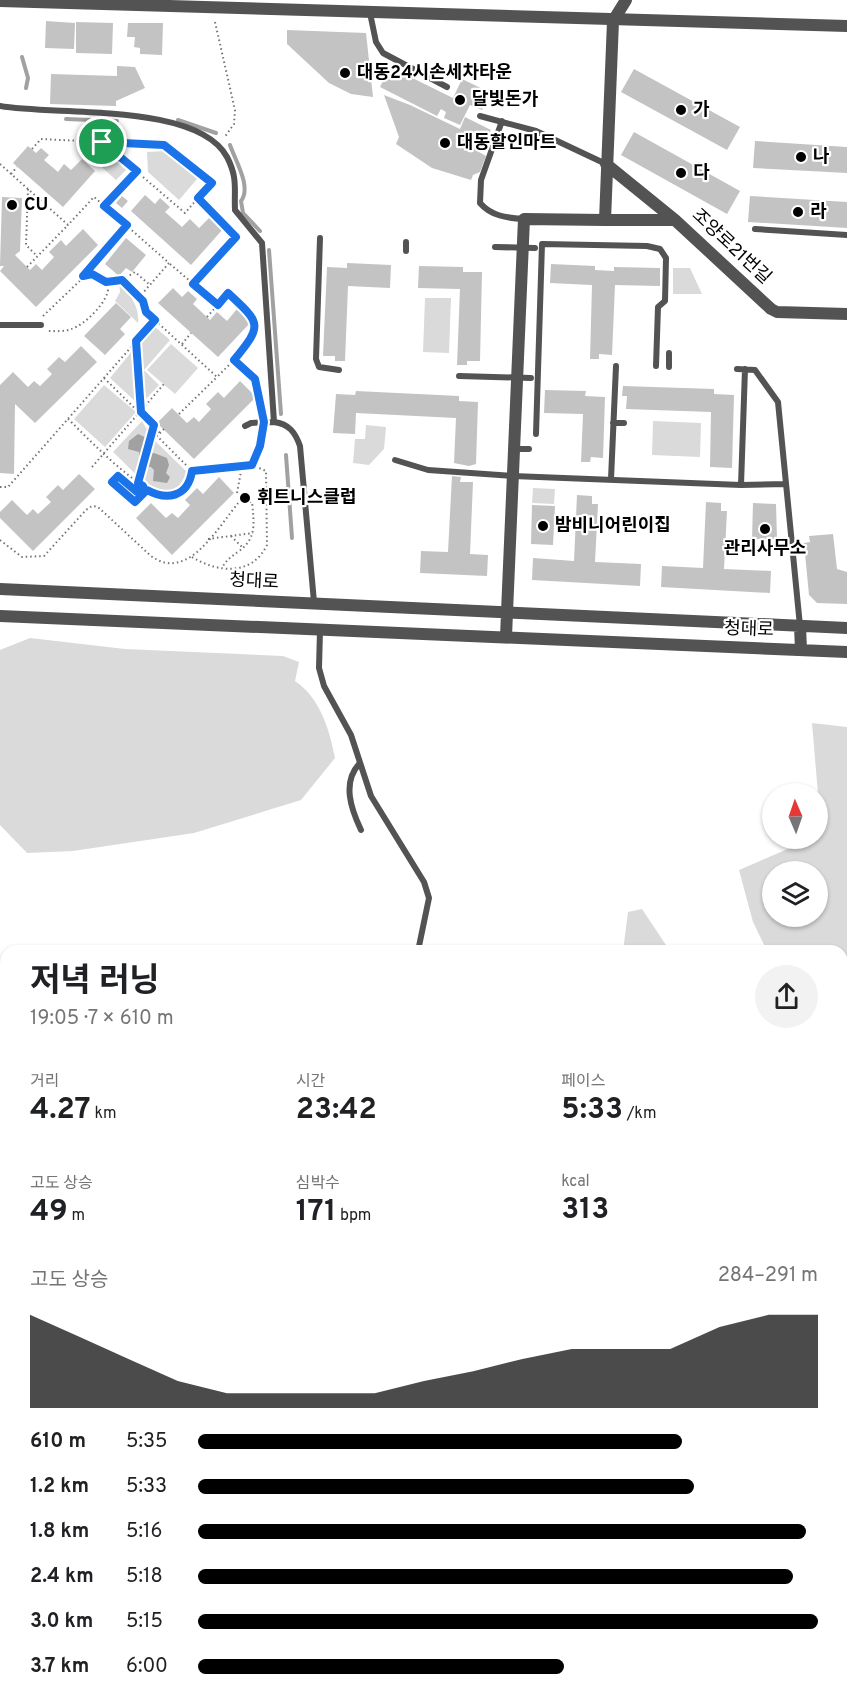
<!DOCTYPE html>
<html lang="ko">
<meta charset="utf-8">
<style>
:root{--surface:#fff;--page:#f2f2f2;--text:#202124;--muted:#757577;--accent:#000}
body{margin:0;font-family:Overpass,"Noto Sans KR",sans-serif;background:var(--page);color:var(--text);height:100vh;display:flex;flex-direction:column;font-size:22px;white-space:nowrap}
*{box-sizing:border-box;margin:0}
p{font-size:20px;color:var(--muted)}
.icon{flex:none;width:33px;height:33px;fill:none;stroke:currentColor;stroke-width:2;stroke-linecap:round;stroke-linejoin:round}
.map{position:relative;flex:1;overflow:hidden}
.sheet{position:absolute;left:0px;top:945px;width:848px;height:758px;display:flex;flex-direction:column;background:var(--surface);border-radius:18px 18px 0 0;box-shadow:0 2px 4px #0004}
.sheet>*{flex:none}
.needle{width:39px;rotate:358deg}
.controls{position:absolute;left:762px;top:783px;display:grid;gap:12px}
.controls a{display:grid;place-items:center;width:66px;height:66px;border-radius:50%;background:var(--surface);box-shadow:0 2px 4px #0004;font-size:30px}
.pin{position:absolute;display:grid;place-items:center;width:51px;height:51px;color:#fff;margin:-26px;border:3px solid #fff;border-radius:50%;box-shadow:0 2px 6px #0007}
.round{display:grid;place-items:center;flex:none;width:63px;height:63px;border-radius:32px;background:var(--page)}
.head{display:flex;align-items:center;justify-content:space-between;height:102px;padding:0 30px}
h1{font-size:33px;font-weight:700;line-height:45px}
.figures{display:grid;grid-template-columns:repeat(3,1fr);gap:9px;height:102px;padding:6px 30px}
.figures div{display:grid;align-content:center}
.figures b{font-size:30px;font-weight:700}
.figures small{font-size:16px;font-weight:400}
.figures p{font-size:16px}
.chart{height:168px;padding:12px 30px}
.chart p{display:flex;justify-content:space-between}
.chart svg{width:100%;height:108px;margin-top:6px;fill:var(--accent);opacity:.7}
ul{padding:0 30px;list-style:none;font-size:20px}
li{display:grid;grid-template-columns:96px 72px 1fr;align-items:center;height:45px}
li i{height:15px;border-radius:8px;background:var(--accent)}
.map>svg:first-child{display:block}
</style>
<div class="map">
<svg width="847" height="1702" viewBox="0 0 847 1702">
<rect width="100%" height="100%" fill="#fff"/>
<path fill="#dadada" fill-rule="evenodd" d="M104,150L126,170L116,180L94,160Z
M166,151L197,179L179,200L148,172L147,152Z
M673,268H690L702,294H673Z
M119,283C130,294 140,307 138,323L115,301L120,292Z
M425,298H451L449,353L423,352Z
M154,326L170,340L144,370L159,385L144,401L140,342Z
M171,344L198,368L175,394L147,370Z
M133,350L137,403L110,378Z
M104,385L136,412L105,447L74,419Z
M142,421L152,438L187,472L179,488C154,500 131,468 113,452Z
M653,421L701,423L700,457L652,455Z
M366,425L386,427L384,449L369,465L353,463L355,439H365Z
M533,488L555,489L554,504L532,503Z
M30,638L125,649L283,656L299,662L295,681C320,698 329,728 335,758L301,800L194,833L73,851L27,853L0,825V650Z
M812,723L847,727V1609L842,1610V951H767L753,922L739,870L811,839L818,838V794ZM772,872H818V916H772Z
M642,909L668,948L672,951H623L628,912Z
M0,1032L6,1033V1696H186L194,1702H0Z
M619,1697V1702H360L359,1697Z"/>
<path fill="#a1a1a1" d="M138,434L147,438L145,450L149,454L154,453L167,458L169,465L166,473L170,477L167,483L153,481L154,470L151,467L141,466L139,452L128,449L129,441Z"/>
<g fill="none" stroke-linecap="round" stroke-linejoin="round">
<path stroke="#a1a1a1" stroke-width="4" d="M22,57L28,78L26,88
M66,119L117,121
M178,120L216,133
M230,145C235,160 252,187 241,201L243,213L260,231
M269,250L281,414
M286,455L292,538"/>
</g>
<path fill="#c3c3c3" d="M46,21L75,23L74,49L45,48Z
M76,22L113,23L112,54L76,53Z
M128,23H163L162,55L140,54V48L134,47L135,37H127Z
M287,30L366,33L373,97L351,94L329,83L287,44Z
M117,66L135,67L145,88L116,101V106L50,104L51,74L117,76Z
M390,67L453,98L462,79L491,93L482,110L470,105L460,125L444,118L446,112L441,109L437,116L380,87Z
M634,69L740,127L727,150L621,92Z
M384,95L410,105L460,129L465,117L491,130L479,152L486,156L480,172L473,175L471,180L432,168L396,144L399,137Z
M634,132L740,191L727,214L621,155Z
M755,141L847,147V173L753,168Z
M28,146L36,153L41,148L49,155L44,160L58,172L64,164L71,170L82,159L95,171L63,207L13,163Z
M145,195L155,204L160,198L170,207L165,212L182,227L190,219L199,228L210,217L223,229L191,265L131,211Z
M122,196L128,201L122,208L116,203Z
M750,196L847,202V228L748,222Z
M2,197L22,198L20,251L15,255L30,270L36,264L42,270L54,257L49,252L61,240L66,246L83,229L98,245L36,307L0,271L4,266H0Z
M126,238L146,255L132,272L126,268L119,276L105,264Z
M347,263L391,265L390,288L348,286L345,361H335V356H323L327,267L347,268Z
M551,264L595,266V270L614,271V267L660,268V286L615,285L612,355L599,354V359H590L592,285L550,283Z
M419,266L463,267V272H482L480,361H467V365H457L460,289L418,288Z
M173,288L182,297L188,291L197,299L193,304L210,320L217,312L227,321L237,309L251,322L218,357L158,303Z
M116,303L131,317L120,329L125,334L105,355L84,336Z
M81,346L97,362L35,423L15,404L14,474L0,473V385L13,372L28,387L34,381L40,386L52,374L47,369L59,357L65,362Z
M240,381L256,397L194,459L157,423L172,408L187,423L194,417L199,422L211,409L206,404L218,392L224,398Z
M623,386L714,389V394L734,395L732,468L710,467L711,412L626,409L627,396H622Z
M545,390L586,391L585,396L605,397L603,458L591,457L590,462H581L583,414L544,413Z
M356,391L459,396V401L478,402L476,464L469,466L454,463L456,418L356,413L355,434L333,433L336,394L355,395Z
M79,474L95,489L33,551L0,518V512L12,500L27,515L33,509L38,514L51,502L46,497L58,485L63,490Z
M452,476L461,477L460,482H473L470,554L488,555L487,576L420,573L421,551L448,552Z
M219,477L234,493L172,555L136,518L151,503L166,518L172,513L178,518L190,505L185,500L197,488L203,494Z
M577,495L592,496V504H598L595,562L641,564L640,586L532,580L533,558L574,561Z
M706,502L721,503V511H727L724,569L771,571L770,593L661,587L662,566L703,568Z
M753,503L776,504L777,539H752Z
M532,505L555,506L553,545L531,544Z
M833,534L837,569L847,572V604L817,603L809,595L804,543L810,542L809,536Z"/>
<g fill="none" stroke-linecap="round" stroke-linejoin="round">
<path stroke="#757575" stroke-width="2" stroke-dasharray="1.5 3" stroke-linecap="butt" d="M215,22L235,110L234,124L224,138
M102,142L185,213L198,198
M32,149L41,139L164,145L212,183L198,198L236,237L193,283
M0,164L68,225L94,197L169,263L142,294L146,312L217,377L234,360L255,379L262,414
M11,174L17,167
M28,189L26,245L37,256
M113,196L118,201
M104,206L137,171
M170,264L218,305
M27,267L68,225
M85,274L126,226
M122,280L135,272L150,285
M106,282L122,280L142,300
M43,316L87,274L97,275L108,287C110,300 84,326 71,329C64,332 55,331 47,331
M207,317L228,293L254,317C257,336 246,346 234,359
M137,341L141,412
M182,344L191,333
M104,378L160,433
M179,414L217,377
M68,419C88,437 182,544 192,471L252,465L260,446L262,432
M164,429L157,436L192,471
M92,467L164,384
M138,483L154,425
M0,487H8L155,320
M143,487L137,492L118,475L112,482L135,502L147,490
M237,493L242,466
M231,536L243,548
M208,539L253,533
M0,540L22,557L44,556L86,510L92,506L98,507L151,556C188,583 218,527 239,502H252C254,523 257,538 239,551C231,557 226,560 222,568
M192,557C218,573 252,576 267,545L266,471L252,465
M0,1100L6,1102
M0,1273L6,1274"/>
<path stroke="#535353" stroke-width="6" d="M370,13L376,42L383,53L447,87
M0,106C55,116 197,102 227,157C238,178 234,189 235,210L262,243L274,422C289,424 295,432 300,446L314,602
M480,116L536,131L606,164
M502,121L481,180L480,203C491,216 507,218 524,219
M755,229L847,235
M320,238L316,359L319,367L339,370
M495,247L535,248
M406,251V242
M0,325H41
M669,367V353
M737,369L755,370L778,402L800,626
M459,376L531,378
M613,423H624
M245,426L251,423L274,422
M536,434L542,244L647,246L660,249L666,258L665,301L658,307L656,366
M515,449H529
M395,460L428,470L513,476L741,485L786,484
M611,479L616,366
M741,485L745,369
M320,630L319,668L324,686L351,735L371,796L424,882L429,898L418,951
M359,764C342,783 351,809 361,830
M312,1696L313,1702"/>
<path stroke="#535353" stroke-width="12" d="M626,0L613,21L605,220H675L771,309L777,312L847,314
M606,164L675,220
M507,612L524,219L605,220"/>
<path stroke="#535353" stroke-width="12" d="M0,1L847,26
M0,589L847,628
M0,616L847,652
M800,626L801,650
M506,637L507,612"/>
</g>
<g fill="none" stroke-linecap="round" stroke-linejoin="round">
<defs>
<path id="route" d="M102,142L164,145L212,183L198,198L236,237L193,284L218,305L228,293C260,323 264,324 234,360L255,379L264,422L260,446L252,465L192,471C188,497 167,501 147,490L135,502L112,482L118,476L137,492L143,486L138,483L154,425L141,412L136,341L155,320L146,312L143,301L122,280L106,282L92,274L83,276L127,225L104,206L137,171Z"/>
</defs>
<use href="#route" stroke="#fff" stroke-width="12"/>
<use href="#route" stroke="#1a73e8" stroke-width="8"/>
</g>
<g fill="#000" stroke="#fff" stroke-width="2">
<circle cx="345" cy="73" r="6"/>
<circle cx="460" cy="100" r="6"/>
<circle cx="681" cy="110" r="6"/>
<circle cx="445" cy="143" r="6"/>
<circle cx="801" cy="157" r="6"/>
<circle cx="681" cy="173" r="6"/>
<circle cx="12" cy="205" r="6"/>
<circle cx="798" cy="212" r="6"/>
<circle cx="245" cy="498" r="6"/>
<circle cx="543" cy="526" r="6"/>
<circle cx="765" cy="529" r="6"/>
</g>
<g text-anchor="middle" dominant-baseline="central" stroke-width="4.5" stroke-linejoin="round" paint-order="stroke">
<g font-size="18" font-weight="bold" fill="#000" stroke="#fff" text-anchor="start">
<text x="357" y="73">대동24시손세차타운</text>
<text x="472" y="100">달빛돈가</text>
<text x="693" y="110">가</text>
<text x="457" y="143">대동할인마트</text>
<text x="813" y="157">나</text>
<text x="693" y="173">다</text>
<text x="24" y="205">CU</text>
<text x="810" y="212">라</text>
<text x="257" y="498">휘트니스클럽</text>
<text x="555" y="526">밤비니어린이집</text>
<text x="765" y="549" text-anchor="middle">관리사무소</text>
</g>
<g font-size="18" fill="#000" stroke="#fff">
<text transform="translate(731 247) rotate(43)">조양로21번길</text>
<text transform="translate(254 582) rotate(3)">청대로</text>
<text transform="translate(749 630) rotate(2)">청대로</text>
</g>
</g>
</svg>
<div class="controls">
<a><svg class="needle" viewBox="-14 -14 28 28"><path d="M0-13l5 13h-10z" fill="#e53935"/><path d="M0 13l5-13h-10z" fill="#757577"/></svg></a>
<a><svg class="icon" aria-label="layers" viewBox="0 0 24 24"><path d="M12 4l9 5-9 5-9-5zM3 14l9 5 9-5"/></svg></a>
</div>
<div class="pin" style="left:102px;top:142px;background:#1e9e55"><svg class="icon" aria-label="arrive" viewBox="0 0 24 24"><path d="M6 21V4h12l-3 4 3 4H6"/></svg></div>
<section class="sheet">
<div class="head"><div><h1>저녁 러닝</h1><p>19:05 · 7 × 610 m</p></div><a class="round"><svg class="icon" aria-label="share" viewBox="0 0 24 24"><path d="M12 15V3M7 8l5-5 5 5M5 13v7h14v-7"/></svg></a></div>
<div class="figures">
<div><p>거리</p><b>4.27<small> km</small></b></div>
<div><p>시간</p><b>23:42</b></div>
<div><p>페이스</p><b>5:33<small> /km</small></b></div>
</div>
<div class="figures">
<div><p>고도 상승</p><b>49<small> m</small></b></div>
<div><p>심박수</p><b>171<small> bpm</small></b></div>
<div><p>kcal</p><b>313</b></div>
</div>
<div class="chart"><p><span>고도 상승</span>284–291 m</p>
<svg viewBox="0 0 160 44" preserveAspectRatio="none"><path d="M0 44V6L10 15L20 24L30 33L40 38L50 38L60 38L70 38L80 33L90 29L100 24L110 20L120 20L130 20L140 11L150 6L160 6V44z"/></svg>
</div>
<ul>
<li><b>610 m</b>5:35<i style="width:78%"></i></li>
<li><b>1.2 km</b>5:33<i style="width:80%"></i></li>
<li><b>1.8 km</b>5:16<i style="width:98%"></i></li>
<li><b>2.4 km</b>5:18<i style="width:96%"></i></li>
<li><b>3.0 km</b>5:15<i style="width:100%"></i></li>
<li><b>3.7 km</b>6:00<i style="width:59%"></i></li>
</ul>
</section>
</div>
